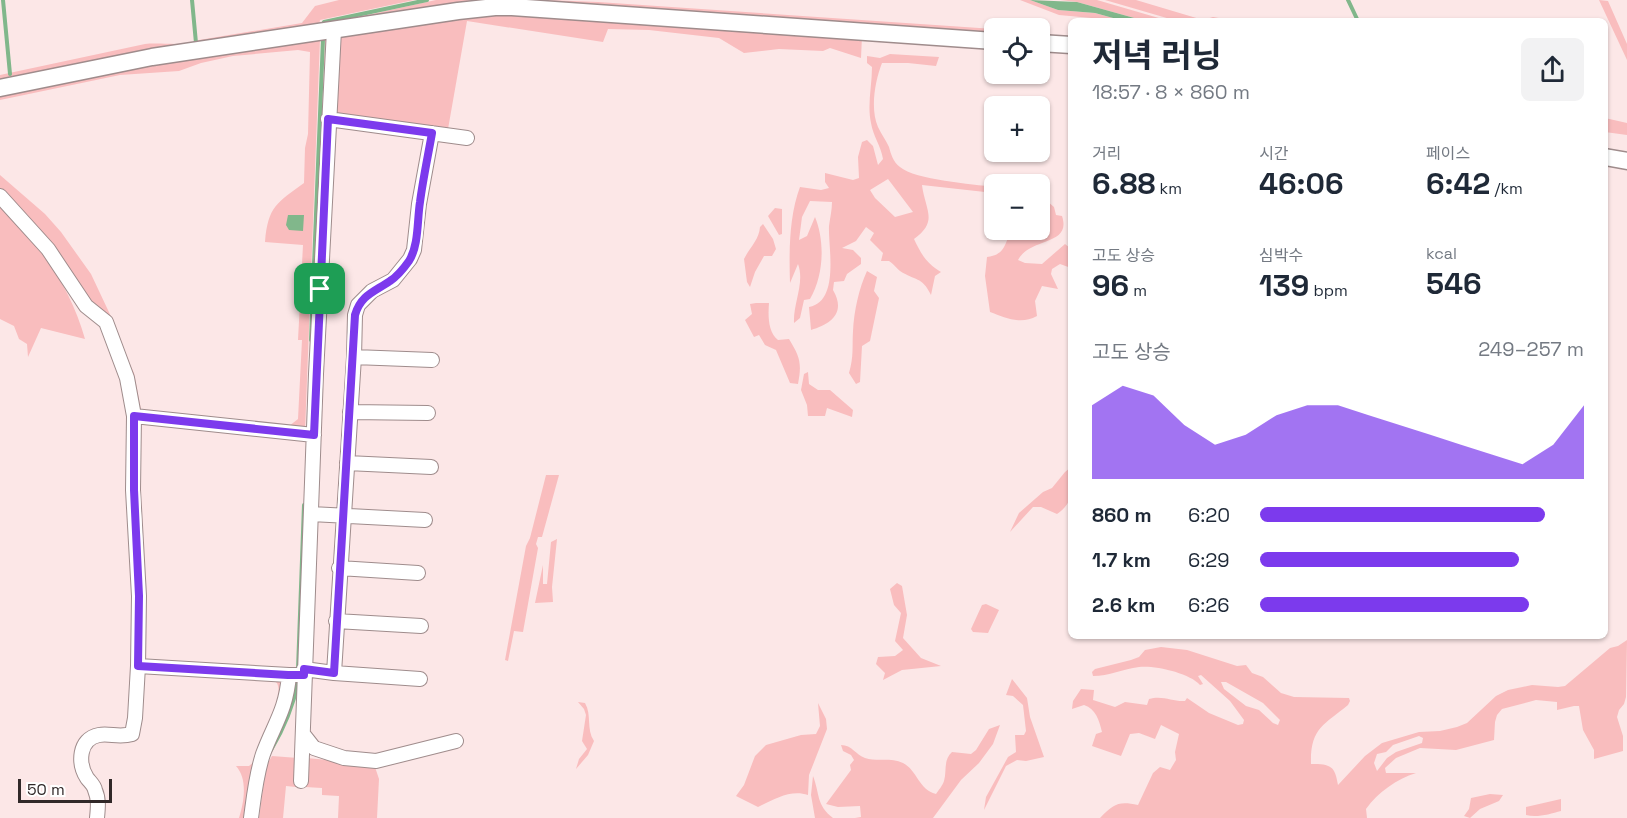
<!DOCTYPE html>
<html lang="ko">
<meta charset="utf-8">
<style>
:root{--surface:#fff;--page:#f2f2f3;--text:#1f2937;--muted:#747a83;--accent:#7c3aed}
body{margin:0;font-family:"Space Grotesk","Noto Sans KR",sans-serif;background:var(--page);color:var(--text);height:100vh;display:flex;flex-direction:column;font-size:22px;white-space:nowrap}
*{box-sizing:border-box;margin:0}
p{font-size:20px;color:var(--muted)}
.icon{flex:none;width:33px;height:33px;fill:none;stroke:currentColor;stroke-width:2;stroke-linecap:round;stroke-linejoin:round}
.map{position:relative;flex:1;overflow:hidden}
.details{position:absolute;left:1068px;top:18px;width:540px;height:621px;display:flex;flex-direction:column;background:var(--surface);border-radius:9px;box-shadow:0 2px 4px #0004}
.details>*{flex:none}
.fabs{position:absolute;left:984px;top:18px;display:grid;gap:12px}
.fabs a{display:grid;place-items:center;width:66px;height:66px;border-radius:9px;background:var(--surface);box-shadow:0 2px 4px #0004;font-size:30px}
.scale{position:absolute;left:18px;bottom:15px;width:94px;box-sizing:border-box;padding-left:6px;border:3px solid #312929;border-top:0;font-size:16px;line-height:21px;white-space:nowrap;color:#312929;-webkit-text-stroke:4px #fff;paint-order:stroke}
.pin{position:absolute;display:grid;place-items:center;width:51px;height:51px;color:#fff;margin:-26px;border-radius:12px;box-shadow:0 3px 9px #0006}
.round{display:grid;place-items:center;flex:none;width:63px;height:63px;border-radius:9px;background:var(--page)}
.head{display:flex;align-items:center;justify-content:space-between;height:102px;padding:0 24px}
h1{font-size:33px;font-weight:700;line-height:45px}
.figures{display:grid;grid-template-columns:repeat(3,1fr);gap:9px;height:102px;padding:6px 24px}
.figures div{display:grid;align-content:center}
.figures b{font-size:30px;font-weight:700}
.figures small{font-size:16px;font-weight:400}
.figures p{font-size:16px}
.chart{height:168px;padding:12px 24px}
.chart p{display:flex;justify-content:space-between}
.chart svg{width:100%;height:108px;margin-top:6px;fill:var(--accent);opacity:.7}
ul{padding:0 24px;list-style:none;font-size:20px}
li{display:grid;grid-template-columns:96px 72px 1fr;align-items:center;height:45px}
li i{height:15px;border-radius:8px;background:var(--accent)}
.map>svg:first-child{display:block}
</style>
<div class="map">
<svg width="1627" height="818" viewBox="0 0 1627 818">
<rect width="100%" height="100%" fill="#fce7e7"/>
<path fill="#f9bdbe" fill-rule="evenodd" d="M339,0H414L320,20L319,26L196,46L157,48L0,81V75L145,44C160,42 187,47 199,40L302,23L315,6Z
M436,0H547L598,2L994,29V35L496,2L326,24Z
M1020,0H1030L1058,10L1095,13L1124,21L1059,15Z
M1060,0H1097L1169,21H1145L1077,2Z
M1105,0H1136L1203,20L1213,17L1236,21H1177Z
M1599,0L1608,1L1627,44V60Z
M488,11L862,36L861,58L830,48L823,51L779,49L744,53L719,38L649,30L608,29L603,42L467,21L448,129L338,114L335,108L338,47L340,39L346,34Z
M332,34L318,236L325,38L320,39L305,432L284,430L298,419L302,340H298L303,245L265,242C268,206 277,203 304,183L305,148L308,134L310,52L298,50L233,56L201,63L179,71L120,75L0,100V90Z
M890,54L939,57L936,66L908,63H882C875,81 870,109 878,127C881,134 886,140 889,147C891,154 893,162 900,167C915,180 973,184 994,187V193L922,185C925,210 939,221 914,239C921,254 927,264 941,272L935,276L931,295C922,276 915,281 900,271C896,268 894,264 889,261H881L883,253L870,240L874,233L866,227L856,241L842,248L853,250L861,258V264L847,274L844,281L834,282L833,290C846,312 832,324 811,330L809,307C840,301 828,247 829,226C830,218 832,210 832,202L810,201L802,217L799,240L807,236L815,217C825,241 824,275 810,299L804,300L800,318L794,323C793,303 805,283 798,264L790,283C789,253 789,216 800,187L821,190L829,188L825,182V173L853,180L859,178L858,157L862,142L867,140L873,146L878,165L883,159C881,146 873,136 871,123C867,105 872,86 872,67L867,63V56L880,58ZM888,179L913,212L895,217L875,198L870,190Z
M1605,118L1627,123V135L1605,132Z
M0,175L45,214L61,232L91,274L115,325L120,344L134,373L142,415L138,413L94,308L0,192Z
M0,200C37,241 70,285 85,339L41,328L28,357L27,344L19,339L14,326L0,319Z
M1047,201L1054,207L1056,215L1062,216C1072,246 1030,237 1018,260L1025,263L1042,264L1065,244L1070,248L1071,268L1060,264L1052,269L1051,274L1058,289L1042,286L1035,301L1037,316C1021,325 1006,318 990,312L985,276L987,257C1005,255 1005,244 1011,230H1040V204Z
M775,208L782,209V234L779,235L768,216Z
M763,224L773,239L776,249L772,256H764L755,272L750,287L747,282L744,259C750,247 759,240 760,227Z
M867,271L877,277L874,291L879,298L870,341L862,346L860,382L856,384L849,373C854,356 852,347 853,331C854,311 859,288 867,271Z
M756,303H769C768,316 768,332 778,340L789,339C800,357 802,363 798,384L790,383L776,350L765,345L759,335L754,337L745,320L752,314L750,304Z
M808,372L809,384L818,390H830L853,410L852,417L827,408L825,416H808L807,405L801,390L804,374Z
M1071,467C1071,488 1076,501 1057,514L1041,507H1033L1010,532L1019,513L1043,492L1052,488L1065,472Z
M546,475H559L542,537H538L536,544L538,548L523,632L514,631L508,661L505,660L526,546L530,538Z
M557,539L552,587L553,602L535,603L543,565V584H547L551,542Z
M897,583L902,586L907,615L903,638L921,658L941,666L902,670L883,680L885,673L876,664L878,657L895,656L903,650L895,641L901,613L894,605L890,589Z
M986,604L999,610L988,633L973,632L971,629L982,605Z
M1627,640L1626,697L1624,704L1619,710L1617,717L1623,736V751L1594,759V750L1583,730L1579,706H1574L1557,710V702L1536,700L1502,709L1497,715L1495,722L1494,740L1456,750L1420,748L1396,758L1385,768L1386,773H1416C1397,779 1378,792 1366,809L1367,818H1100C1114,804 1118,801 1138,805L1153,773L1160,767L1170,770L1176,760L1175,752L1179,734L1161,725L1155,739L1139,733L1130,734L1121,756L1092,746L1096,734L1102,732C1099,720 1096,709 1084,705L1072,709L1073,701L1081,689L1094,690L1093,700L1115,707L1125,702L1147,705L1149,699C1163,695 1173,702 1185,701L1187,698L1209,713L1238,725L1243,724L1244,720L1230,701L1201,675L1198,676L1203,684L1200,685C1190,673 1154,665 1139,667C1123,669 1109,676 1093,676L1092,672L1095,669L1131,660L1139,657L1145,650L1161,647L1187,650L1237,666L1246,665L1252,673L1263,677L1281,693L1294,697L1349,698L1350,701L1348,705C1324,725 1310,728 1311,764C1331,764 1335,766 1338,785L1365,756L1382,743L1419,732L1440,731L1457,727L1467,723L1496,696L1508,690L1532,685L1558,687L1565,686L1610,648L1618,646ZM1221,682H1226L1263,703L1280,720L1278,725L1273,723L1259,710L1246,706L1224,689ZM1419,736L1423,738L1422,743L1396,752L1387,758L1377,771L1374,763L1377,754L1386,752L1393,745Z
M141,670L283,678L286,682L281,705L253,776L248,818H239C244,802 248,779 236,766H249L255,761C262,743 285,700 277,683L272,680L141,672Z
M1012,679L1027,698L1030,717L1044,757L1026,761L1017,760L1006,766L984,810L986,797L1008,757L1016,752L1015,735H1024L1026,731L1023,705L1013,696L1006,695Z
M578,702L585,703C592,715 586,729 594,741L588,755L576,769L579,759L587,749L582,741L586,715L584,709Z
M818,703L826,719L827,729L809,775L808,795C790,789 773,800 758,807L736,796L744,785L755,756L766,745L801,735L816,734L820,726Z
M1000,725L993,744L979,763L961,780L933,818H855L861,817L860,806L838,807L826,804L851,770L850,765L854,760L851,755L843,751L841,745C852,745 856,755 865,758C877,762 891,757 903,763C917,770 919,790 936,794C938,791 943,785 944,781C947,771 943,760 952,752L971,754L976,750L989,729Z
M272,756L298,758L296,787L286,786L283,818H259L266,766Z
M306,758L374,764L379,779L377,818H338L339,796L322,795V788L305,787Z
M813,776C820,794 816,805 833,818H815L811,795Z
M1490,794L1503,795L1499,801L1480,809L1470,818L1464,816L1469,809L1471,798Z
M1561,799V811C1550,814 1537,818 1526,815V807Z"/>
<path fill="#81b78b" d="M1030,0L1077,2L1145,21H1124L1095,13L1058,10Z
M288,215H304L303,231L289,230L286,225Z"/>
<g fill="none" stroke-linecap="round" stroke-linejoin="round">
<path stroke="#81b78b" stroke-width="4" d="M3,0L10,74
M192,0L196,43
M1348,0L1358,21
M323,25L324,22L427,0
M311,340L323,39
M298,669L304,505
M271,750C284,728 293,707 298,682"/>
<defs>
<path id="minor" d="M328,119L467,138
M0,196L48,249L86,306L106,322L127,378L134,416L133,490L139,596L138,666L135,718L132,734C119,738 110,733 99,735C78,739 78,764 87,778C90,782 94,785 95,790C99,799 98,808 97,818
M354,357L432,360
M350,412L428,413
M134,416L314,435
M347,463L431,467
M311,514L425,520
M339,568L418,573
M336,621L421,626
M138,666L289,675H304
M304,669L334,673L420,679
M334,673L354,357L355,315L358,305L372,291L393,280L410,259L414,250L419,204L432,133
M303,734L314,748L344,758L376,761L456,741
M301,781L316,374L334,30
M251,818C254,796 256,775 263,754C274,724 286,711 289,675"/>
<path id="tertiary" d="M1040,43L1071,45
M0,88L152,57L458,11L495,7H512L994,41
M1605,157L1627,161"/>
</defs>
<use href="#minor" stroke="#9f8c8c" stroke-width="16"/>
<use href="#tertiary" stroke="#9f8c8c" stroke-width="19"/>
<use href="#minor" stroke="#fff" stroke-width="14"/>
<use href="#tertiary" stroke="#fff" stroke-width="16"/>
</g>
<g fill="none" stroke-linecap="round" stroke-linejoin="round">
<defs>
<path id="route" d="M328,119L432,133C428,156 423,179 420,202C417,221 419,245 409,261C404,268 398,276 390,281C374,292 361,295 355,315L334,673L304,669V675H288L138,666L139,596L134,490V416L314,435Z"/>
</defs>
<use href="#route" stroke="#fff" stroke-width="12"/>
<use href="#route" stroke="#7c3aed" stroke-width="8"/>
</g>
</svg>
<div class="fabs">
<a><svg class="icon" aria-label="locate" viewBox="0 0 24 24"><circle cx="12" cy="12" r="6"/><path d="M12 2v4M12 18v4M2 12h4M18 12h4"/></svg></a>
<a>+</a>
<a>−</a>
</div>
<div class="scale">50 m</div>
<div class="pin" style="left:320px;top:289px;background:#1e9e55"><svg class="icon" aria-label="arrive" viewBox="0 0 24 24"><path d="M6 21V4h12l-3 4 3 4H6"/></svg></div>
<section class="details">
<div class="head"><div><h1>저녁 러닝</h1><p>18:57 · 8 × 860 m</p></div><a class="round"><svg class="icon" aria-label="share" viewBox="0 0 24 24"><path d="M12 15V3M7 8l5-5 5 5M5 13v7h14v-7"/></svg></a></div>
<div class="figures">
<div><p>거리</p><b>6.88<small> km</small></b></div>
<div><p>시간</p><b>46:06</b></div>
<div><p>페이스</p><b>6:42<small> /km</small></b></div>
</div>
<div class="figures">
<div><p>고도 상승</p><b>96<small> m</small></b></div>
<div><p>심박수</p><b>139<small> bpm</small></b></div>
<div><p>kcal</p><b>546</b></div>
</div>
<div class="chart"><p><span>고도 상승</span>249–257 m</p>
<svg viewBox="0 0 160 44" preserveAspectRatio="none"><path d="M0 44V14L10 6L20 10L30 22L40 30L50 26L60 18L70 14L80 14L90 18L100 22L110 26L120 30L130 34L140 38L150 30L160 14V44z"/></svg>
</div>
<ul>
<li><b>860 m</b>6:20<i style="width:88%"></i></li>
<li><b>1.7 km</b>6:29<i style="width:80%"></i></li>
<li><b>2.6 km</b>6:26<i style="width:83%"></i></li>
</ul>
</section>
</div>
